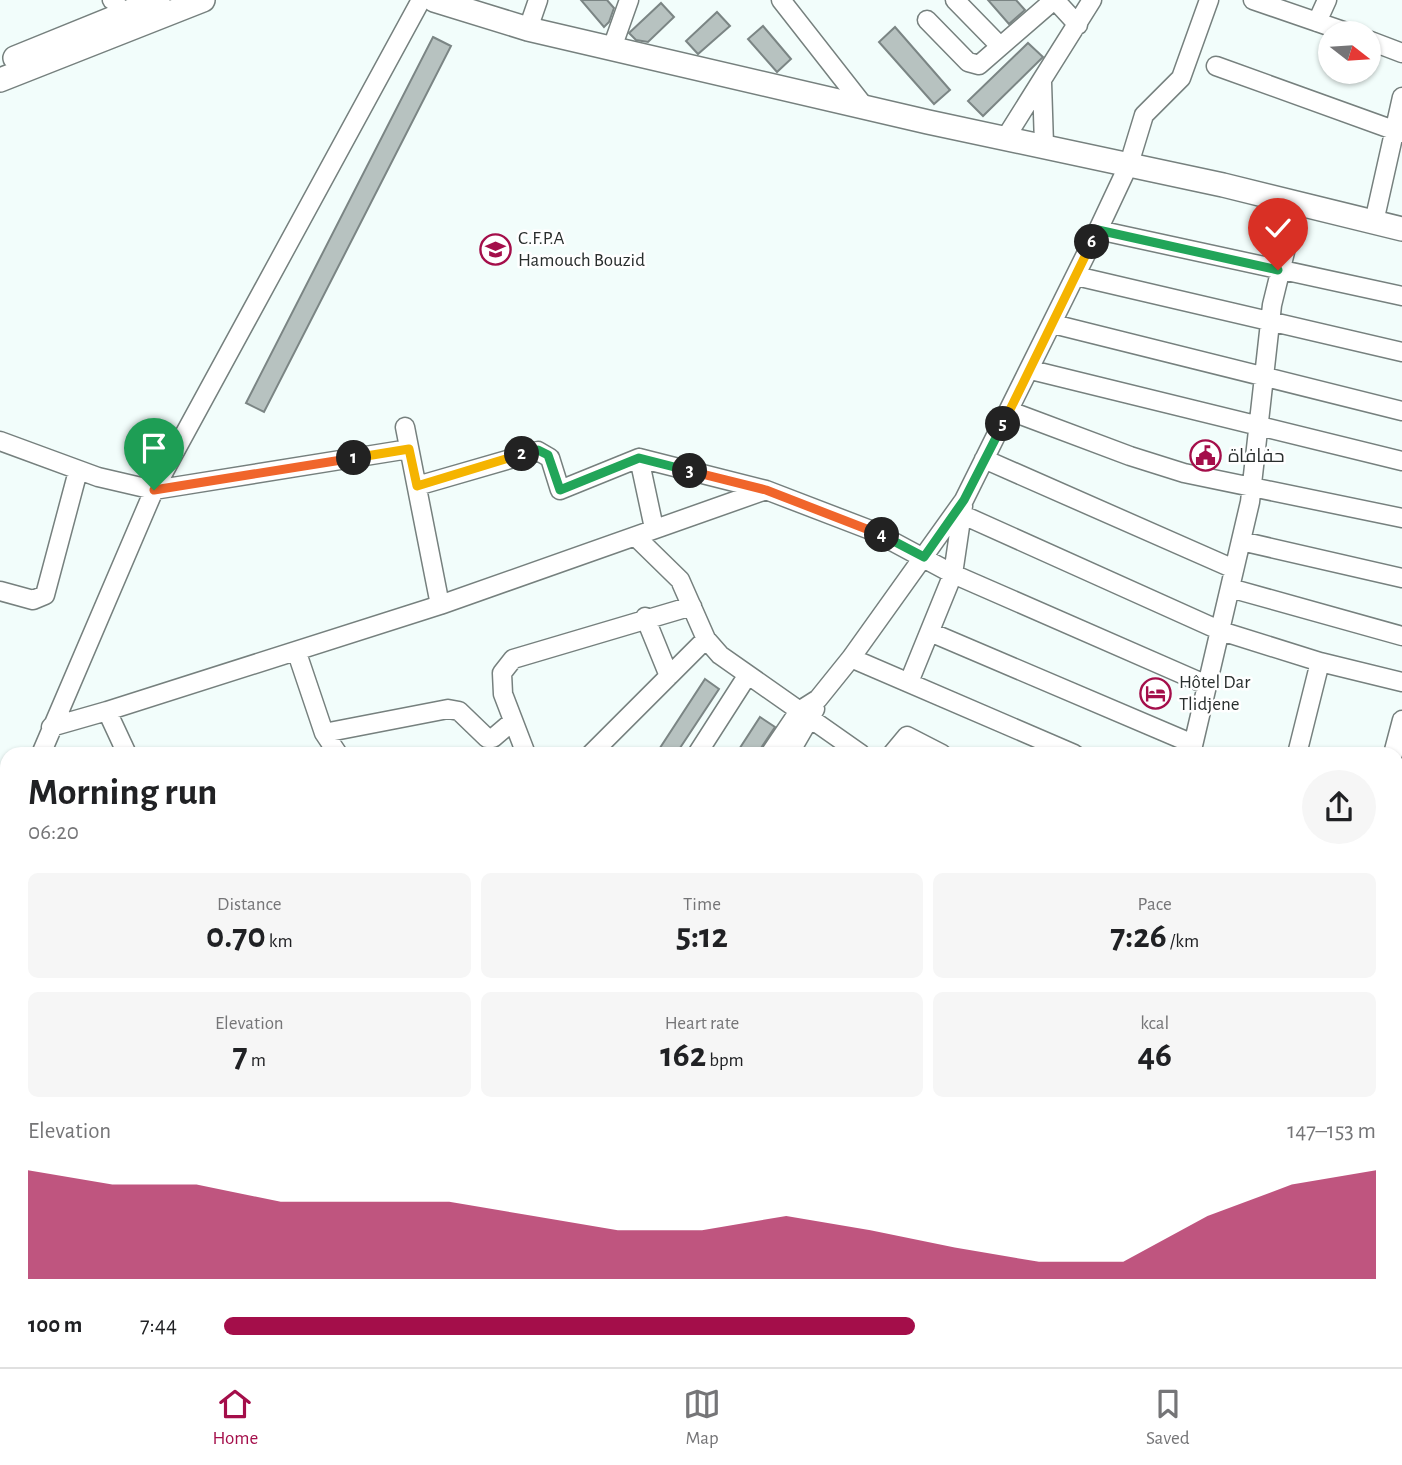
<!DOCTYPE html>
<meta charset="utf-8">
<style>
:root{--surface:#fff;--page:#f6f6f6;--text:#202124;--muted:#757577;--line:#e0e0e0;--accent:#a40e4a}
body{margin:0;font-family:"Alegreya Sans",Cairo,sans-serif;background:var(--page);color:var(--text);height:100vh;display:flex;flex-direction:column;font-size:26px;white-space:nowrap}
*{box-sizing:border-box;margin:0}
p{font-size:23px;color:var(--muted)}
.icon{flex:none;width:38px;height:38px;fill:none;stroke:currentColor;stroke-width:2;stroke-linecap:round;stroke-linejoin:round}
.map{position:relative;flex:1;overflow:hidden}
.details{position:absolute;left:0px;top:747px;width:1404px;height:621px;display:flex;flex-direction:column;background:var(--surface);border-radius:21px 21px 0 0;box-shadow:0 2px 5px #0004}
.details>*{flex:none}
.needle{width:46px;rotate:107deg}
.buttons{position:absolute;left:1318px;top:21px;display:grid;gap:14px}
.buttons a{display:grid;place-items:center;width:63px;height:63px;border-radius:50%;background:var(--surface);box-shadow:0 2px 5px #0004;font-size:35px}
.pin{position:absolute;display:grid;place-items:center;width:60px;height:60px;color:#fff;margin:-72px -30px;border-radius:50% 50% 50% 0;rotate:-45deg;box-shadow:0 0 7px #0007}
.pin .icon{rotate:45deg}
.km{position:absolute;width:35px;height:35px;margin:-18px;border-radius:50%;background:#222;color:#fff;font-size:19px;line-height:35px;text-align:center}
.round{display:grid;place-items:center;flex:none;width:74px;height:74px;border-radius:37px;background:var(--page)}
.headline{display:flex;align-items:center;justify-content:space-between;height:119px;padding:0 28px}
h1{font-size:38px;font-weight:700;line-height:52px}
.metrics{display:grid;grid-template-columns:repeat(3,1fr);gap:10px;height:119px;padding:7px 28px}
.metrics div{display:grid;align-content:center;border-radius:10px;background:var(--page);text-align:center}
.metrics b{font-size:35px;font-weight:700}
.metrics small{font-size:19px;font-weight:400}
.metrics p{font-size:19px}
.chart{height:196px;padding:14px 28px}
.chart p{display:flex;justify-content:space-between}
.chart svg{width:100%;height:126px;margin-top:7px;fill:var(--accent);opacity:.7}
ul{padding:0 28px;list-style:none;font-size:23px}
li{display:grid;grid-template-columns:112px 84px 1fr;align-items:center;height:52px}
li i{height:18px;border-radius:9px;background:var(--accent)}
.tabs{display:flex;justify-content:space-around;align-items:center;height:98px;border-top:2px solid var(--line);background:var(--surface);font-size:19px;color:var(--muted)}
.tabs a{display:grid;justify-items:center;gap:4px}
.tabs .selected{color:var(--accent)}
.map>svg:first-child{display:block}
</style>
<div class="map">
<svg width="1402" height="1367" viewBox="0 0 1402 1367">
<rect width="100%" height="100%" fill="#f2fdfb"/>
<path fill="#b7c2c0" stroke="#7b8584" stroke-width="2" d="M581,0H607L614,8L609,22L604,27Z
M988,0H1016L1025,10L1009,24Z
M661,3L674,17L648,42L636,40L629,33Z
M717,12L730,26L698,54L686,41Z
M763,26L791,59L777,72L748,39Z
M895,27L950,90L934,104L879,42Z
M433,37L451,46L264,412L246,403Z
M1028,43L1043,57L983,116L968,101Z
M705,679L719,689L676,754H656Z
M760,717L775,727L757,754H736Z"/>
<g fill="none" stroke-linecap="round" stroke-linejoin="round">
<defs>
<path id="minor" d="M112,0L116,2
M781,0L864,106
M955,0L1000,46
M1055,0L1078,25
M1253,0L1349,33
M927,20L968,62L979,65L1054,0
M1317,22L1327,0
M528,29L538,0
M1368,40L1402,53
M612,48L629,0
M1216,66L1402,133
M1042,82L1044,145
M1006,137L1092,0
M1374,222L1402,97
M1098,230L1402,296
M1076,276L1402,352
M1053,324L1402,411
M1031,370L1402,461
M1010,411L1130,456L1184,473L1402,518
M405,427L440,605
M0,441L98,477L154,490L409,449
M639,458L654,528
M984,459L1234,569
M417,486L538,451L550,458L560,490L639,458L766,490
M963,515L1221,631L1320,662L1402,682
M636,537L680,580L706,639L720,655L861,754
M1241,541L1402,578
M1230,588L1402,636
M0,591L33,600L45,595L78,471
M645,617L669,676
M930,632L1193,744
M297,653L324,733L338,754
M851,658L1074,754
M909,682L953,574L963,506
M51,727L107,711
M324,733L448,709L459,711L487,738H493L513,721
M41,754L154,490L421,0
M127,754L107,711L440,605L766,490L873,531L953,574L1207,685
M526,754L503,694L502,673L513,659L692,606
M591,754L706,639
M697,754L747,676
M770,754L799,711L818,699L851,658L964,500L1098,230L1129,164L1144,115L1181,78L1209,0
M789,754L815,709
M892,754L907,736L942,754
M1191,754L1250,502L1272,305L1297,203
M1297,754L1320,662
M1393,754L1402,720
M0,863L7,844
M0,978L7,973
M0,1042L7,1049
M0,1191L7,1195
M1396,1292L1402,1297
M312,1362L321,1367
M408,1362L416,1367
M649,1362L657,1367
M765,1362L773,1367
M1143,1362L1145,1367
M1395,1362L1402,1367
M124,1367L128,1362
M380,1367L384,1362
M529,1367L532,1362
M671,1367L674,1362
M827,1367L831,1362
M970,1367L974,1362
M1125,1367L1129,1362
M1242,1367L1243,1362"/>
<path id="major" d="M434,0L528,29L928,122L1223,185L1402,229
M15,58L158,0
M0,80L203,0
M1396,1163L1402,1141
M1396,1227L1402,1204
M1344,1367L1345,1362
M1360,1367L1362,1362"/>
</defs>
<use href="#minor" stroke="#76807e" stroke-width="21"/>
<use href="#major" stroke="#76807e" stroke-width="26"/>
<use href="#minor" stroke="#fff" stroke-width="18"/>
<use href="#major" stroke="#fff" stroke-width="23"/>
</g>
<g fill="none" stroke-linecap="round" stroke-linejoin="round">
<defs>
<path id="split-1" d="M154,490L354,458"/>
<path id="split-2" d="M354,458L409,449L417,486L522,454"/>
<path id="split-3" d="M522,454L538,450L548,455L560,490L639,458L690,471"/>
<path id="split-4" d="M690,471L766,490L882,535"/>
<path id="split-5" d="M882,535L924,557L964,500L1003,424"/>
<path id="split-6" d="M1003,424L1092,242"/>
<path id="split-7" d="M1092,242L1098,230L1278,270"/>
</defs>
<use href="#split-1" stroke="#fff" stroke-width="14"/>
<use href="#split-2" stroke="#fff" stroke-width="14"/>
<use href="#split-3" stroke="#fff" stroke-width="14"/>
<use href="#split-4" stroke="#fff" stroke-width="14"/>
<use href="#split-5" stroke="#fff" stroke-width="14"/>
<use href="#split-6" stroke="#fff" stroke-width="14"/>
<use href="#split-7" stroke="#fff" stroke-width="14"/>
<use href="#split-1" stroke="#f0652b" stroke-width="9"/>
<use href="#split-2" stroke="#f5b400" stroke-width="9"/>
<use href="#split-3" stroke="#22a559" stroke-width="9"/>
<use href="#split-4" stroke="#f0652b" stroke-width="9"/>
<use href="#split-5" stroke="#22a559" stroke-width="9"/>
<use href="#split-6" stroke="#f5b400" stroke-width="9"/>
<use href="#split-7" stroke="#22a559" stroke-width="9"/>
</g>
<defs>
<symbol id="university-ring" viewBox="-11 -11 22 22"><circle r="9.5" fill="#fff" stroke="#a40e4a" stroke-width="1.5"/><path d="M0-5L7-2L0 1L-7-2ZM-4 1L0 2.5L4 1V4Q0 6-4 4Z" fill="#a40e4a"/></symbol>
<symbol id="civic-ring" viewBox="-11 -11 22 22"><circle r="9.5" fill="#fff" stroke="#a40e4a" stroke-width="1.5"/><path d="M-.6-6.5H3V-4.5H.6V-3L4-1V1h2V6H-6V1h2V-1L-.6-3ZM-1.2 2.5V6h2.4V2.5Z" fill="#a40e4a"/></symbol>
<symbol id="hotel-ring" viewBox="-11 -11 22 22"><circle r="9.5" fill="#fff" stroke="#a40e4a" stroke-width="1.5"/><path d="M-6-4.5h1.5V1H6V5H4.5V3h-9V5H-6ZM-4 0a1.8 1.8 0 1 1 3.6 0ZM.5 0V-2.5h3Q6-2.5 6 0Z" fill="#a40e4a"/></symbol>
</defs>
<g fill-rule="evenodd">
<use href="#university-ring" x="478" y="232" width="35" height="35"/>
<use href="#civic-ring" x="1188" y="438" width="35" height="35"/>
<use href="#hotel-ring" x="1138" y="676" width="35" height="35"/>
</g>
<g text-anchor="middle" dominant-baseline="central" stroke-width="5" stroke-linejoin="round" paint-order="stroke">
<g font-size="19" fill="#292e2d" stroke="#fff" text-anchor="start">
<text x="518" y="238">C.F.P.A<tspan x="518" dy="22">Hamouch Bouzid</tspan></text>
<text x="1228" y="456">حفافاة</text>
<text x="1179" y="682">Hôtel Dar<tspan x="1179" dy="22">Tlidjene</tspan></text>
</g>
</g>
</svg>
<div class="buttons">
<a><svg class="needle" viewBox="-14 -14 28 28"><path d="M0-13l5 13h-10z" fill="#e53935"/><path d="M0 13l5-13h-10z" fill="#757577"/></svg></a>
</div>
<div class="pin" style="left:154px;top:490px;background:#1e9e55"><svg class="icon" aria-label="arrive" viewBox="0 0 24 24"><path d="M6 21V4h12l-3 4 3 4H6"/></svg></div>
<div class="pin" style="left:1278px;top:270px;background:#d93025"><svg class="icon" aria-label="check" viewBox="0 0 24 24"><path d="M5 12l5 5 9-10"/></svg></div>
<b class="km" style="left:354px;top:458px">1</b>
<b class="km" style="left:522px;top:454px">2</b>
<b class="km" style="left:690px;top:471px">3</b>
<b class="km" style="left:882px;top:535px">4</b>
<b class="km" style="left:1003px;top:424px">5</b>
<b class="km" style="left:1092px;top:242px">6</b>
<section class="details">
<div class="headline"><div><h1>Morning run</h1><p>06:20</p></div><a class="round"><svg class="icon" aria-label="share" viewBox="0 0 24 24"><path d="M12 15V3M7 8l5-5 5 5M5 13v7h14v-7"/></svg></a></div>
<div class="metrics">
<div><p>Distance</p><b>0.70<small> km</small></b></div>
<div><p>Time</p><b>5:12</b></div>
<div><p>Pace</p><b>7:26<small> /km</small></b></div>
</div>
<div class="metrics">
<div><p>Elevation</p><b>7<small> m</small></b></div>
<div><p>Heart rate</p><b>162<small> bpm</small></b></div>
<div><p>kcal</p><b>46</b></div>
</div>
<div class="chart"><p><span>Elevation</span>147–153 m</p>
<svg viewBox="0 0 160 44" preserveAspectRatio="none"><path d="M0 44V6L10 11L20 11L30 17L40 17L50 17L60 22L70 27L80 27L90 22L100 27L110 33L120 38L130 38L140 22L150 11L160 6V44z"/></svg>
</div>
<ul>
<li><b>100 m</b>7:44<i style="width:60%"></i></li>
</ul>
</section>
</div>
<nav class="tabs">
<a class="selected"><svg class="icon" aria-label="home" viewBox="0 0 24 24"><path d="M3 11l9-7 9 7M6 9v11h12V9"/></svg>Home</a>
<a><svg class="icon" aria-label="map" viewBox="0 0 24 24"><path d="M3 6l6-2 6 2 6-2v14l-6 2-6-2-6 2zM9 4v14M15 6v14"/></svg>Map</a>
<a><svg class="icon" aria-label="saved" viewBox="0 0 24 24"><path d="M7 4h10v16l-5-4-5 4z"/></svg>Saved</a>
</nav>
